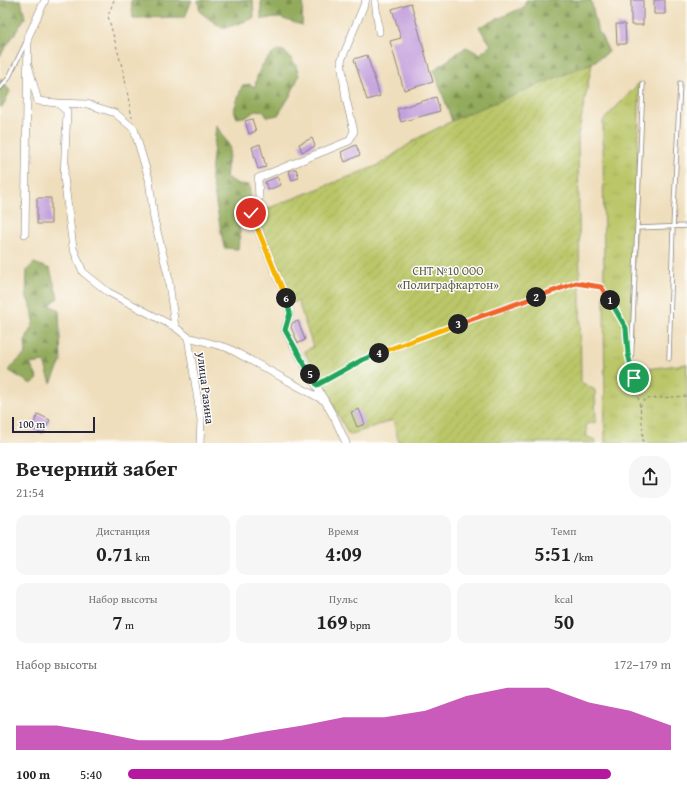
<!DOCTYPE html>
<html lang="ru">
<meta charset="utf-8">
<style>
:root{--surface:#fff;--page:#f6f6f6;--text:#222;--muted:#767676;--accent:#b5179e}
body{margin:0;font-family:"Gentium Book Plus",serif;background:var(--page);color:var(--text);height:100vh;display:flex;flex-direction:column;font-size:15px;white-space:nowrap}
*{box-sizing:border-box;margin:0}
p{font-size:13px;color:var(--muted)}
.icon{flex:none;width:22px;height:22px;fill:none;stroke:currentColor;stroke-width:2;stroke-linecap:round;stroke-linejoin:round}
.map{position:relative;height:443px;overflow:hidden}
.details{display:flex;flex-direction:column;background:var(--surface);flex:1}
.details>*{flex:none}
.scale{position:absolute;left:12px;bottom:10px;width:83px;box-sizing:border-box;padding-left:4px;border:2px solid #22223b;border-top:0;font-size:11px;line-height:14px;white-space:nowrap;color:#22223b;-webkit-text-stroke:3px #fdfcf7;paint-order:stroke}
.pin{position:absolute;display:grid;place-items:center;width:34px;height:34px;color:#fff;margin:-17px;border:2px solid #fff;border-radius:50%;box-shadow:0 1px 4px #0007}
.km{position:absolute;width:20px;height:20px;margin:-10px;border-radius:50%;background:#222;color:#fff;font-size:11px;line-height:20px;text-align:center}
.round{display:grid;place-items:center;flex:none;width:42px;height:42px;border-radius:16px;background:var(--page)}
.summary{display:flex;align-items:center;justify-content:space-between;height:68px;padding:0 16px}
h1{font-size:22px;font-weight:800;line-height:30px}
.stats{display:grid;grid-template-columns:repeat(3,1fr);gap:6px;height:68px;padding:4px 16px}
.stats div{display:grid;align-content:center;border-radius:10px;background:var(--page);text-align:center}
.stats b{font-size:20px;font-weight:800}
.stats small{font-size:11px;font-weight:400}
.stats p{font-size:11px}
.chart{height:112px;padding:8px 16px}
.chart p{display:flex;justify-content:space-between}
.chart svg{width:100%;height:72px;margin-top:4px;fill:var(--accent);opacity:.7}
ul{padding:0 16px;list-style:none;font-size:13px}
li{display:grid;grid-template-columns:64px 48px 1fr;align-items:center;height:30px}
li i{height:10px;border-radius:5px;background:var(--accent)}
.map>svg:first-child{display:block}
</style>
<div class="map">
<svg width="687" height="443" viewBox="0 0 687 443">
<defs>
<pattern id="grass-tufts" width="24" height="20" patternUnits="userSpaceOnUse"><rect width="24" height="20" fill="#bac668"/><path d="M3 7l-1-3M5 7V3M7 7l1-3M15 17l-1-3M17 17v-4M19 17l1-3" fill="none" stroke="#a0aa5b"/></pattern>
<pattern id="forest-firs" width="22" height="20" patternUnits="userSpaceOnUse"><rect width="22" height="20" fill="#93ab5c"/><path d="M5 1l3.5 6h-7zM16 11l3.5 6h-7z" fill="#788b4d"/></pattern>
<pattern id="garden-furrows" width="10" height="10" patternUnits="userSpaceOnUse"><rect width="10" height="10" fill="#bac668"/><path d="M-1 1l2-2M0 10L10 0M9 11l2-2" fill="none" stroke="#a0aa5b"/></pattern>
</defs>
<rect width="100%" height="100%" fill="#fdfcf7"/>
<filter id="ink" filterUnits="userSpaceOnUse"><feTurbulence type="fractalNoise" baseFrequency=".025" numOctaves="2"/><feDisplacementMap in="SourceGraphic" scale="8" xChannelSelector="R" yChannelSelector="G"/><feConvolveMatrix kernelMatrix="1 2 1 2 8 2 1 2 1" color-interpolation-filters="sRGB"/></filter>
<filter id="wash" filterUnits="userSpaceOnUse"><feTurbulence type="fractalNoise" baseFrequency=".012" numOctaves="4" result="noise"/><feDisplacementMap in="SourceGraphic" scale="16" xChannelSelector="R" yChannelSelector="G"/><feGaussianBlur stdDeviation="0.9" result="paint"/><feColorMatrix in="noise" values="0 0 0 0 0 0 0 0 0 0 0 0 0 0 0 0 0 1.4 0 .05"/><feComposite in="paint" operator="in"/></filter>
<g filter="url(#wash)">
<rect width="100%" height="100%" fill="#efdebc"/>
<path fill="url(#grass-tufts)" stroke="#6e7452" d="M640,82L630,371L687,364V443H605L603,121Z"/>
<path fill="url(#forest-firs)" stroke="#5a664c" d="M0,0H21L25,18L0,56Z
M131,0H192L185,17L133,18Z
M198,0H253L254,18L223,29L200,12Z
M261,0H303L302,25L280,18L261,19Z
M526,0H591L597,28L609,52L592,63L452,121L434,70L466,47L480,54L491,45L479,27L524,7Z
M278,50L284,51L295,63L299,76L290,96L278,115L267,117L263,111L256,110L248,116L237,118L234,110L242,86L249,84L255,87C258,68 263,61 278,50Z
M0,78L10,91L3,106L0,107Z
M216,125L230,147L226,177L238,184L249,185L251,199L238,215L240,232L238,249L224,248L211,175Z
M34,263L50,269L58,298L50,305L59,310L61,362L51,383L44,362L30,364L38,379L31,384L8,370L26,353L25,341L34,321L32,308L26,296L27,270Z"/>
<path fill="url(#garden-furrows)" stroke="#6e7452" d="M592,63L578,135L581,382L595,390L596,422L586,424L587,437L596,440V443H399L393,420L349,435L304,351L313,347L298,301L291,303L256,213L379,165L418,138L462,116Z"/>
<g id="blocks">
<path fill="#c4a1dd" d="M631,0H643V25H631Z
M654,0H665V14H654Z
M411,3L433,82L404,90L390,41L401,38L392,9Z
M616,24H625L626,44H617Z
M367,55L380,96L367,100L354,59Z
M436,97L440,111L401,122L397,109Z
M252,119L256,131L249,134L245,121Z
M312,138L315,146L302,152L299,144Z
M260,144L266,167L258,169L252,147Z
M356,145L360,155L345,162L341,152Z
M296,169L299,178L292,180L289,171Z
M277,177L281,185L268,190L265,182Z
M37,198H51V224H37Z
M298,321L305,340L298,343L291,327L292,323Z
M359,409L365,424L357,427L351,412Z
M38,414L50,420L43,434L31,429Z"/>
</g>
</g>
<g filter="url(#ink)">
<use href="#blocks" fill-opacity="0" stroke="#88807c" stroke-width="1"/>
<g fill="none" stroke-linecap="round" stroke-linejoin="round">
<defs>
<path id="service" d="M0,88L8,79L26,42
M638,228L687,226
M669,359L673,227L680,83
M631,369L643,84
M317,385L362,360L576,283"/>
<path id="minor" d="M375,0L379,32
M28,65L38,101L57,103L87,104L115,113L134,129L149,179L154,219L168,275L175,327L188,337L228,348L323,400
M57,103L67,111L64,177L73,248L83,272L108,292L175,327
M25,234L28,37L45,0
M188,337L201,420L200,443
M346,443L335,419L285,330L290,313L286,298L251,213L259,198L258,178L349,141L354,131L346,99L341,61L366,0"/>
</defs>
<use href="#service" stroke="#88807c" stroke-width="5"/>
<use href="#minor" stroke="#88807c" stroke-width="8"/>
<path stroke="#88807c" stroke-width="1" stroke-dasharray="3 3" stroke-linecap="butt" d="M114,0L108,16L124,74L132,118
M580,284L601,287C616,307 625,318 627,343
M632,374C639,397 643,419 643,443
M640,407L645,399L687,396"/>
<use href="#service" stroke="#fff" stroke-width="3.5"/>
<use href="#minor" stroke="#fff" stroke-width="7"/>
</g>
</g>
<g fill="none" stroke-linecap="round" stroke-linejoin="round" filter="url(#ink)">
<defs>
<path id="split-1" d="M610,300L626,328L628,354L634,378"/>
<path id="split-2" d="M536,297L576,283L601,287L610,300"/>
<path id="split-3" d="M458,324L536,297"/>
<path id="split-4" d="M379,353L458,324"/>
<path id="split-5" d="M310,374L317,385L362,360L379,353"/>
<path id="split-6" d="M286,298L290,313L285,330L310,374"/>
<path id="split-7" d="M251,213L286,298"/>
</defs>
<use href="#split-1" stroke="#fff" stroke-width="8"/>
<use href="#split-2" stroke="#fff" stroke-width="8"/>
<use href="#split-3" stroke="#fff" stroke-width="8"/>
<use href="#split-4" stroke="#fff" stroke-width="8"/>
<use href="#split-5" stroke="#fff" stroke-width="8"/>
<use href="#split-6" stroke="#fff" stroke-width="8"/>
<use href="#split-7" stroke="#fff" stroke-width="8"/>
<use href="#split-1" stroke="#22a559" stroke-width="5"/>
<use href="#split-2" stroke="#f0652b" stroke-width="5"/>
<use href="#split-3" stroke="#f0652b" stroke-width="5"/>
<use href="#split-4" stroke="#f5b400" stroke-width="5"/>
<use href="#split-5" stroke="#22a559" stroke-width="5"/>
<use href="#split-6" stroke="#22a559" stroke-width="5"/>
<use href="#split-7" stroke="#f5b400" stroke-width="5"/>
</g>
<g text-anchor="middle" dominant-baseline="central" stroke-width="3" stroke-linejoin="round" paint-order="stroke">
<g font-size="12" fill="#575b4b" stroke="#fdfcf7">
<text x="448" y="270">СНТ №10 ООО<tspan x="448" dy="14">«Полиграфкартон»</tspan></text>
</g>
<g font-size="12" fill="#22223b" stroke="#fdfcf7">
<text transform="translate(206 388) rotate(83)">улица Разина</text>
</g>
</g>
</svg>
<div class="scale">100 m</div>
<div class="pin" style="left:634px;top:378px;background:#1e9e55"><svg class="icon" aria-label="arrive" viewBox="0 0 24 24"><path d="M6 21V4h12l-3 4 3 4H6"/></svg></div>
<div class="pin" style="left:251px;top:213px;background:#d93025"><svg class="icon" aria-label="check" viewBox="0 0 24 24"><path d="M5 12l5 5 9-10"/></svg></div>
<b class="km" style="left:610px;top:300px">1</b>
<b class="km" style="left:536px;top:297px">2</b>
<b class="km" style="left:458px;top:324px">3</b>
<b class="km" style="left:379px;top:353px">4</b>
<b class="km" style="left:310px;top:374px">5</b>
<b class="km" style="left:286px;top:298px">6</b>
</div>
<section class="details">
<div class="summary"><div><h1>Вечерний забег</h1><p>21:54</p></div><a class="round"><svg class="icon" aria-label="share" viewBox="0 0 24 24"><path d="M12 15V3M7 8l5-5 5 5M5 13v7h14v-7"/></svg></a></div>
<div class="stats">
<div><p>Дистанция</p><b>0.71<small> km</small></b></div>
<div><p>Время</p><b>4:09</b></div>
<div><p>Темп</p><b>5:51<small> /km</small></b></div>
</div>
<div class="stats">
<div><p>Набор высоты</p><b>7<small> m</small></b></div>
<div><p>Пульс</p><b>169<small> bpm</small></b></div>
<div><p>kcal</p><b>50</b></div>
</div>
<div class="chart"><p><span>Набор высоты</span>172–179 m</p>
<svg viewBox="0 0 160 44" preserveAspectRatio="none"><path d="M0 44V29L10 29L20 33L30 38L40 38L50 38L60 33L70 29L80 24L90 24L100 20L110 11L120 6L130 6L140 15L150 20L160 29V44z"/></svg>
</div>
<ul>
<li><b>100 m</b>5:40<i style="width:89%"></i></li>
</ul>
</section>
